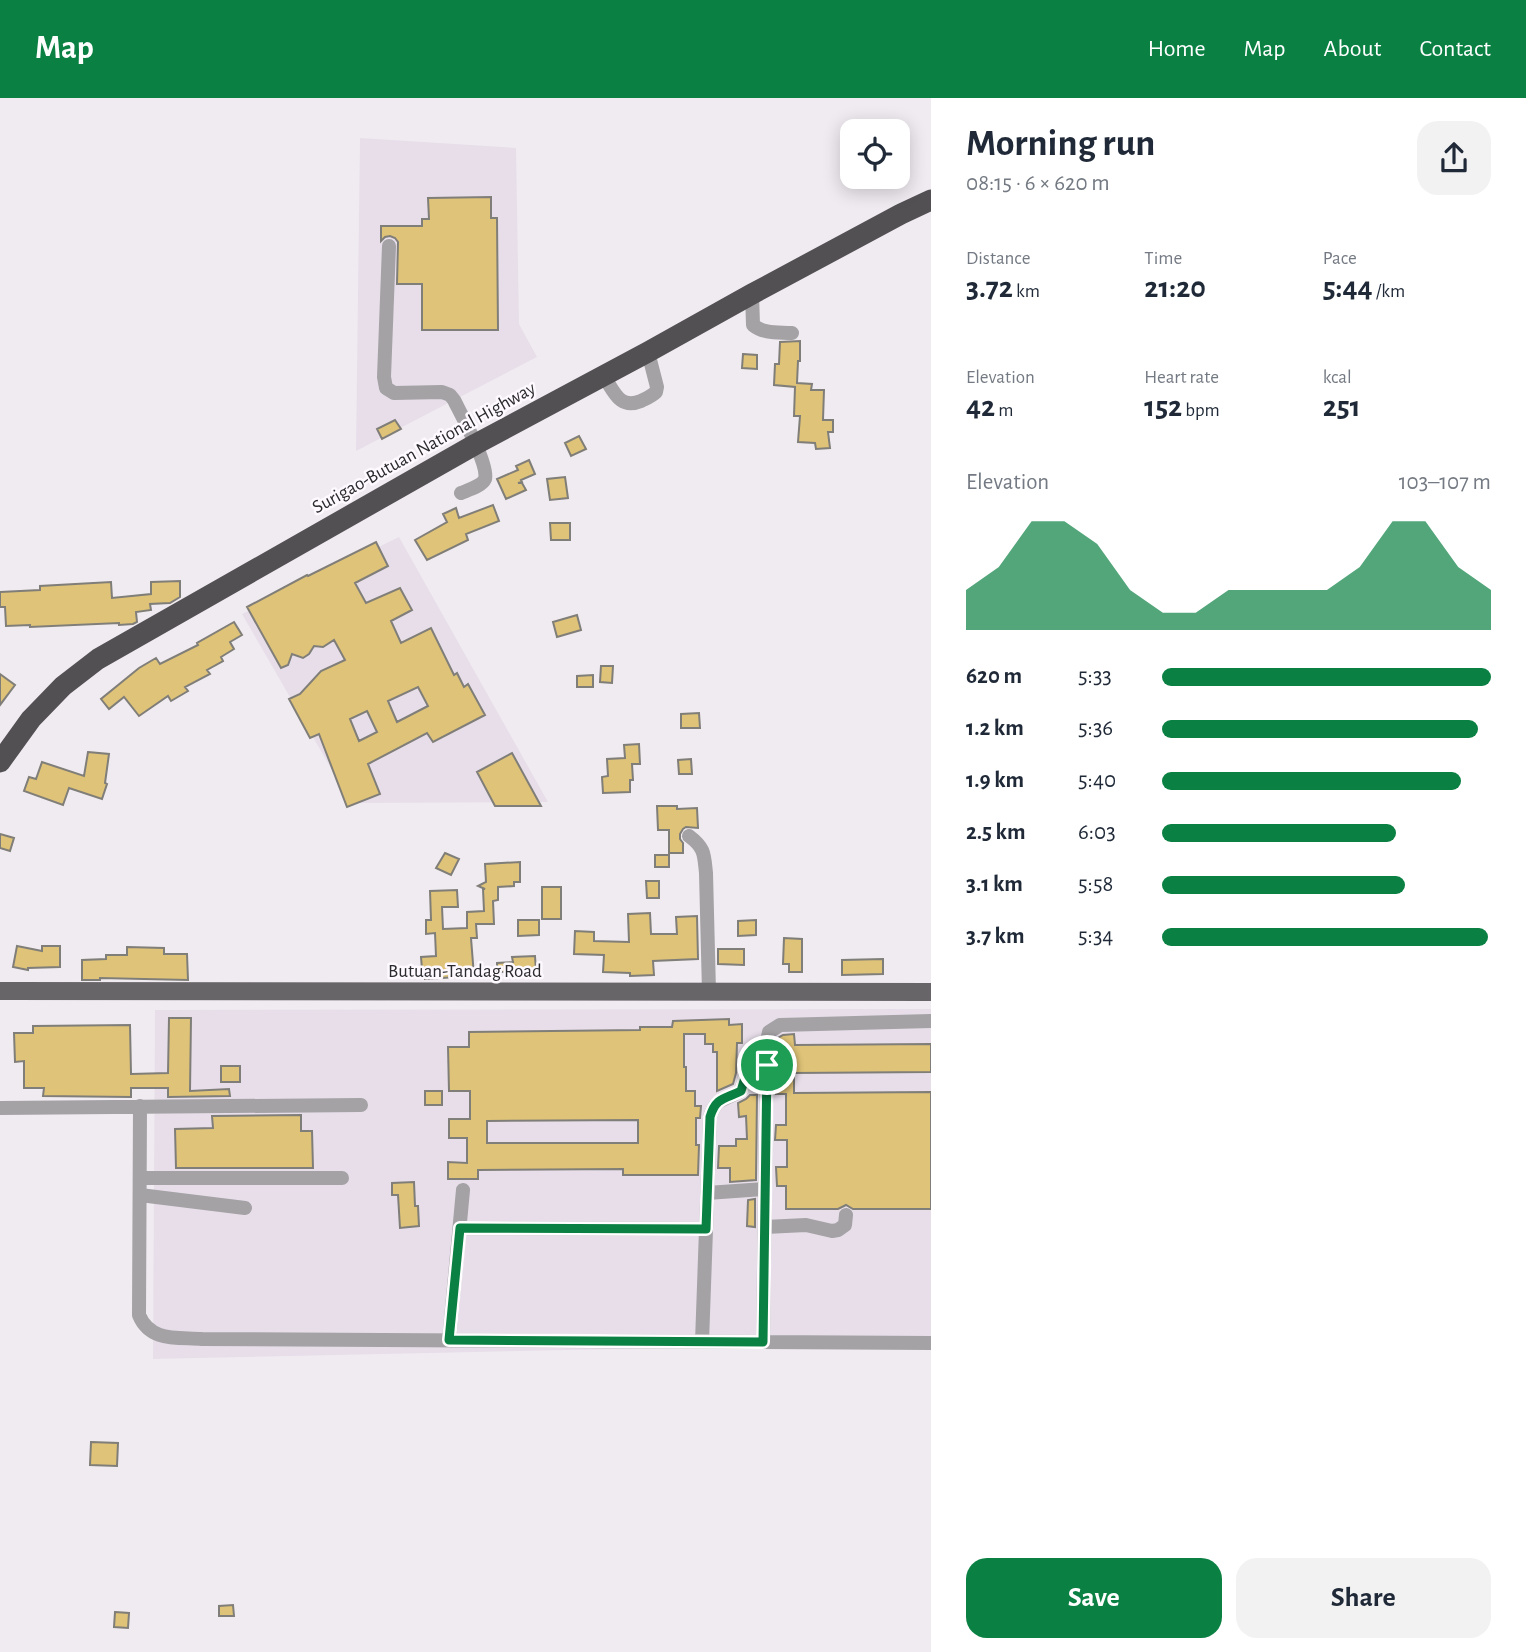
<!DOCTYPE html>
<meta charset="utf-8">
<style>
:root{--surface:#fff;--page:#f2f2f3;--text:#1f2937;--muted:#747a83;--accent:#0b8043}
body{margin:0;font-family:"Alegreya Sans",sans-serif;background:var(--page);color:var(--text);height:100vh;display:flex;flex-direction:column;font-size:26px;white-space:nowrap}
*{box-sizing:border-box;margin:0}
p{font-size:23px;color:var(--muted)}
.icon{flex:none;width:38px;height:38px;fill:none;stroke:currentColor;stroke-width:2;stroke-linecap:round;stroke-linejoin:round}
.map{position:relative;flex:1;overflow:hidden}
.drawer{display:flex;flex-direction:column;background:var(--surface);width:595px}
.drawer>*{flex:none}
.tools{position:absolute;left:840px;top:21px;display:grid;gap:14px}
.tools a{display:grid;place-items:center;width:70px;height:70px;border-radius:14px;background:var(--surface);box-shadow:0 4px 18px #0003;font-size:35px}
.pin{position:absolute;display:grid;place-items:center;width:60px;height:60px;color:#fff;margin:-30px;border:4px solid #fff;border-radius:50%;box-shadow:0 2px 7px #0007}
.round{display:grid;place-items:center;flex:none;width:74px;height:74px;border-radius:21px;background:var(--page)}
.summary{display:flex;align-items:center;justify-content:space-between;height:119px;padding:0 35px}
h1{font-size:38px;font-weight:700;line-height:52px}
.metrics{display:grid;grid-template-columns:repeat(3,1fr);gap:10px;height:119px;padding:7px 35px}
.metrics div{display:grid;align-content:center}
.metrics b{font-size:30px;font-weight:700}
.metrics small{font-size:19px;font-weight:400}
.metrics p{font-size:19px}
.chart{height:196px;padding:14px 35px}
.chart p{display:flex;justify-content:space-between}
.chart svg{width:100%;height:126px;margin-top:7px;fill:var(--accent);opacity:.7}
.button{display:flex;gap:14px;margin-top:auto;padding:14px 35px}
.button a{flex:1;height:80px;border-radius:21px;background:var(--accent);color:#fff;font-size:28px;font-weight:700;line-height:80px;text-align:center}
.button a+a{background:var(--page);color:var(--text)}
ul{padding:0 35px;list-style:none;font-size:23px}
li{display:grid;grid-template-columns:112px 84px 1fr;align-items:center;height:52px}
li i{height:18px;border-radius:9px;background:var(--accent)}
header{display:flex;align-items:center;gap:42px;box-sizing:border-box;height:98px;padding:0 35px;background:var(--accent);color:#fff}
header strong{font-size:33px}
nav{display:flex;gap:38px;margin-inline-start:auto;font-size:24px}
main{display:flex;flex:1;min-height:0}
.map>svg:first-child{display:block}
</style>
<header>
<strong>Map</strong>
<nav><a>Home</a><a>Map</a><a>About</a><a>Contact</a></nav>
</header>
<main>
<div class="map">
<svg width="931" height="1554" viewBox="0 0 931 1554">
<rect width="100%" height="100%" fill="#f0ebf1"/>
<path fill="#e7deea" d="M360,40L516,50L519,226L537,259L356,353Z
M399,439L548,704L351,705L242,516Z
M931,911V1244L153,1261L155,912Z"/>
<path fill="#dfc378" stroke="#807e78" stroke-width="2" fill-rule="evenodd" d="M491,99V120H497L498,232H422V186H397L398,144L395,140L390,138L385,139L381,143V128H422V121H429L428,100Z
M800,243V263H798L797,285L812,286L811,292H824L823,322H833V334H828L830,350L816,351L815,345L798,344L800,318H794L795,289L774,287L775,266H779L780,244Z
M743,256L757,257V271L742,270Z
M395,322L401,331L382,341L377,331Z
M579,338L586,351L571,358L565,345Z
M529,362L535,376L521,382L522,384L518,385H522L526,392L506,401L497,381L518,372L516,368Z
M565,379L568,400L550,402L547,381Z
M493,407L499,423L466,436L468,442L427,462L415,442L447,424L443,416L456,410L459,420Z
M550,425H570V442H551Z
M376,444L388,468L355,485L366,505L400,490L412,512L391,523L401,545L431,530L454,577L457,575L464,589L468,586L485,617L433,644L427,635L368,666L380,696L347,709L319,636L310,640L289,601L300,596L321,573L345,562L334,542L323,549L314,548L309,556L303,560L292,556L288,567L281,570L247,509L307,477L308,478ZM418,589L428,608L397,624L388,603ZM367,613L377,634L359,643L350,621Z
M180,483V499L170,505L150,506L151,512L136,514L137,524L133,526L119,527V525L30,529V527L6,528L5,509H0V494L40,492V488L111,484L112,500L151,496V484Z
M577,517L581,532L557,539L553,524Z
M234,524L242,537L230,544L234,551L221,559L223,563L207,572L210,576L185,589L188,593L171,603L168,598L139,618L124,599L109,611L101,601L139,570L156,560L160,566L198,547L197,545Z
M601,568H613L612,585L600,584Z
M0,576L15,587L0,607Z
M593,577V589H577V578Z
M699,615L700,630H681V616Z
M639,646L640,666H632L633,682H630V694L603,695L602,679L608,678L607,661L625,660L624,647Z
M88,654L109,656L105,685L107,686L102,701L69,690L63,707L24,693L29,679L36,681L42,664L84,678Z
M512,655L541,708H495L477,674Z
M691,661L692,676H679L678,662Z
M657,708H677V711L697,710L698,730L686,729L683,731L680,736V741L683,745V755H669V732H658Z
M0,736L14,740L10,753L0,750Z
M445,755L459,761L451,777L436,770Z
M655,757H669V769H655Z
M520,764V784H514V788L498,789V802L493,803L494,826H476L477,840H471L474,878L425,881V871H422L421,859L436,858L435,835L426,836V822H431L430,793L457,792L458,809H442L443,831L467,830V814L484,813L483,791H485L478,788L486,784L485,766Z
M646,783H659V800H647Z
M542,789H561V821H542Z
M650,815L651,836H677L676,819L697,818L698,861L653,863L654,877L630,878V875L603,874L604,857L574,856L575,833L594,834V843L629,844L628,816Z
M518,822H539V837L518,838Z
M756,822V837L738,838V823Z
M784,840L802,841V874H789V866H783Z
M17,848L42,853V848H60V869L28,870V872L13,869Z
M127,849L164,850V856H187L188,882L100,880V882H82V862L106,861V857H127Z
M718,851H744V867L718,866Z
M535,858L536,873L497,874V865L513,864L512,859Z
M883,861V876L842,877V862Z
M169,920H191L190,993L229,991L230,998L168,999V990H131V999L43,998L44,990H24V963L15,964L14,935H33V928L130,927L131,976L168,975Z
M729,921V927L742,926V945H737L736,975L733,986L717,993V954H713V946H705V936H684V969H686V993H695V1008H701L700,1020H696V1047H699L698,1077H623V1071L478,1072V1081H448V1064L467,1065V1040H449V1021H470V993H449L448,949H469V934L640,932V929H672L673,923ZM638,1022V1045H487V1023Z
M794,936L795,947L931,946V974L794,975V995L931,994V1111H853L846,1107L838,1111H786V1088H777L776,1069H787V1042H775L776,1027H786V996H776V980H783V953H776L777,944L778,940L783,937Z
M221,968H240V984H221Z
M425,993H442V1007H425Z
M750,997H757L756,1082L730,1084V1070H718L719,1048H736V1041H747L746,1018L739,1019L738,1005L746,1001Z
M301,1017V1033H312L313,1070H176L175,1031L213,1030L212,1018Z
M414,1084L415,1108H418L419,1128L400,1130L398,1097H392V1085Z
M755,1101V1129L747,1128L748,1102Z
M91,1344L118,1345L117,1368L90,1367Z
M233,1507L234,1518H219V1508Z
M115,1514L129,1515L128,1530L114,1529Z"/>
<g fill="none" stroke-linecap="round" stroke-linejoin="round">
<path stroke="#a4a2a5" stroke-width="14" d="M389,148L384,279L386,290L394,295L442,294L450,297L454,302C461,316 489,367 485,381C482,388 468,392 461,395
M752,196L753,227C764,236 778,234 792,235
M603,277C614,293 619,312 641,303C647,300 652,298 656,294L657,289L648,254
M689,738C705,750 704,756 706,775L709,894
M140,1008L139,1217C150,1244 177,1239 202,1241L931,1245
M0,1010L361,1007
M140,1080H342
M707,1095L765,1091
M140,1097L245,1110
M765,1129L806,1127L832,1133L838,1132L845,1127L846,1117
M460,1130L706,1131
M449,1242L463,1092
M702,1244L710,1019C716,999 725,1002 741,993L748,970L750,968L767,967
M763,1244L767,943L769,934L780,927L931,923"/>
<path stroke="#686569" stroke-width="18" d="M0,893L931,894"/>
<path stroke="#535054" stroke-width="21" d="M0,664L31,621L63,588L98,561L476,346L648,254L752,196L901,116L931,102"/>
</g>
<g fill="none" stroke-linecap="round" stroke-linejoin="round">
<defs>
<path id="route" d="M767,967L763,1244L449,1242L460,1130L706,1131L710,1019C716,999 725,1001 741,993L747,973L750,968Z"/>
</defs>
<use href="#route" stroke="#fff" stroke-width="14"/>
<use href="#route" stroke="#0b8043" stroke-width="9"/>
</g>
<g text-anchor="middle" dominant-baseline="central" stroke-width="5" stroke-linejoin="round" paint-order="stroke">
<g font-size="19" fill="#2b2a2c" stroke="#fdf9ff">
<text transform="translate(424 350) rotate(-29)">Surigao-Butuan National Highway</text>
<text x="465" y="873">Butuan-Tandag Road</text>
</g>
</g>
</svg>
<div class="tools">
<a><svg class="icon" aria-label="locate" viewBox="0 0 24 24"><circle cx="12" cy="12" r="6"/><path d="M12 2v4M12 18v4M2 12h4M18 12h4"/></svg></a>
</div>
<div class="pin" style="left:767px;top:967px;background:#1e9e55"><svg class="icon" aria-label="arrive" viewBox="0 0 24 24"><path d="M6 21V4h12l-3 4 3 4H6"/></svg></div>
</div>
<section class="drawer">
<div class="summary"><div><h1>Morning run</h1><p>08:15 · 6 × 620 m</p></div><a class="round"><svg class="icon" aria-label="share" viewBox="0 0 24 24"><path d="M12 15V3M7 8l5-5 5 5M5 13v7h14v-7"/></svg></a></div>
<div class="metrics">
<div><p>Distance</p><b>3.72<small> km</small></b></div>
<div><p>Time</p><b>21:20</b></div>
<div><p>Pace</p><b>5:44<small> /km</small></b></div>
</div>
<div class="metrics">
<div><p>Elevation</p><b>42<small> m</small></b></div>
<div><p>Heart rate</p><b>152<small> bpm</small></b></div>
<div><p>kcal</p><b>251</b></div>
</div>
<div class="chart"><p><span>Elevation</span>103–107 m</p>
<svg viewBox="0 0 160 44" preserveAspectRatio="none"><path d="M0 44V30L10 22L20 6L30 6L40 14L50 30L60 38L70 38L80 30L90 30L100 30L110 30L120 22L130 6L140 6L150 22L160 30V44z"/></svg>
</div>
<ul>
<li><b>620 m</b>5:33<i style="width:100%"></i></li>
<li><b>1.2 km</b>5:36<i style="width:96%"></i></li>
<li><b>1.9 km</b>5:40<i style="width:91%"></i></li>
<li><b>2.5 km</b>6:03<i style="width:71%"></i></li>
<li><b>3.1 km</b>5:58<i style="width:74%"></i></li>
<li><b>3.7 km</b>5:34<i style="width:99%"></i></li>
</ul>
<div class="button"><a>Save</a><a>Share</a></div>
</section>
</main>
